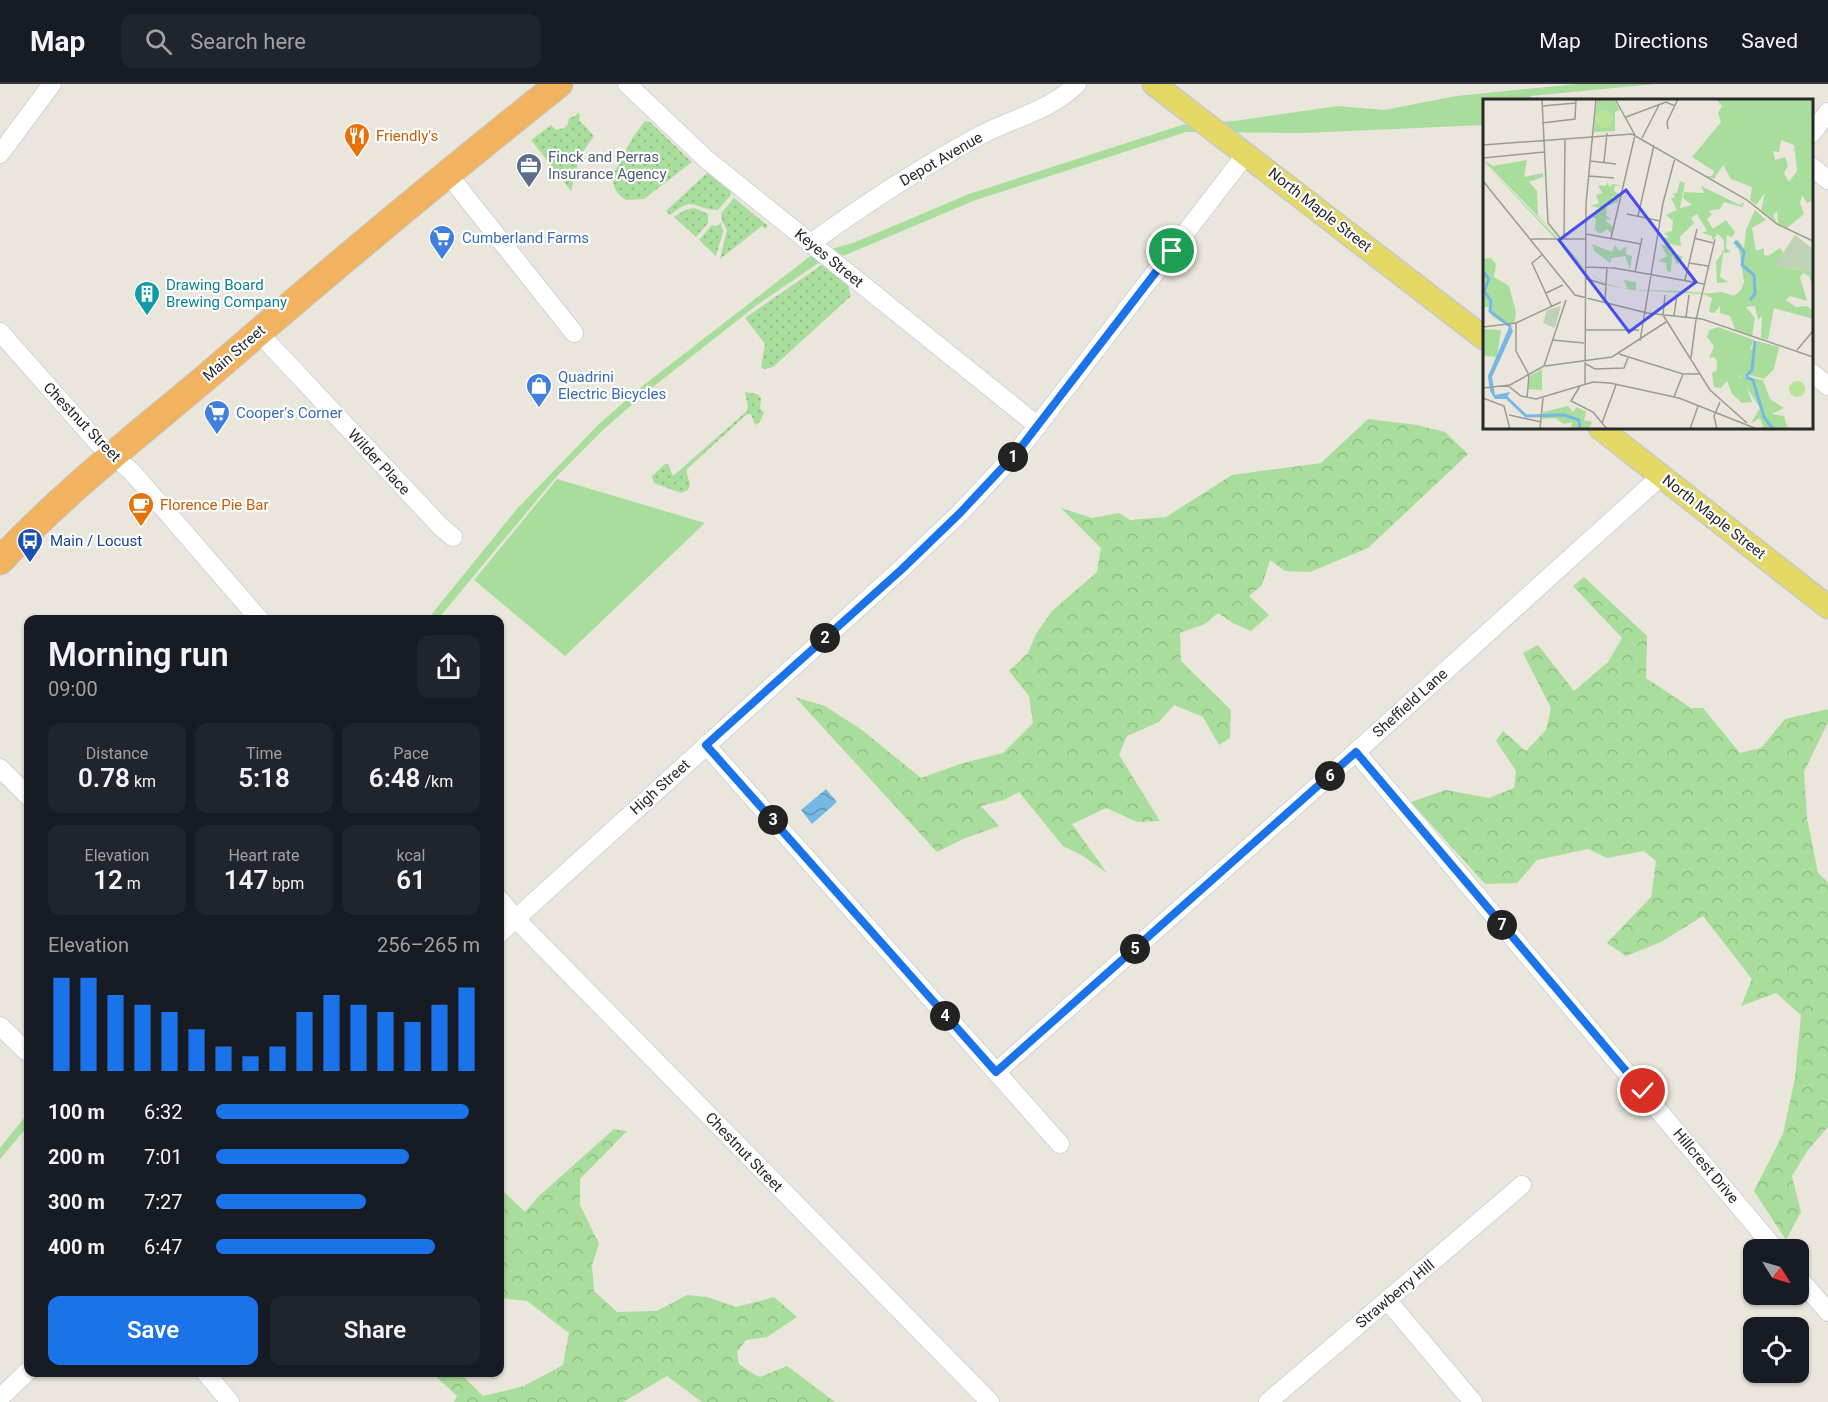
<!DOCTYPE html>
<meta charset="utf-8">
<style>
:root{--surface:#171b24;--page:#20242c;--text:#f1f3f6;--muted:#9ea1a6;--line:#363941;--accent:#1a73e8}
body{margin:0;font-family:Roboto,sans-serif;background:var(--page);color:var(--text);height:100vh;display:flex;flex-direction:column;font-size:22px;white-space:nowrap}
*{box-sizing:border-box;margin:0}
p{font-size:20px;color:var(--muted)}
.icon{flex:none;width:33px;height:33px;fill:none;stroke:currentColor;stroke-width:2;stroke-linecap:round;stroke-linejoin:round}
.map{position:relative;flex:1;overflow:hidden}
.details{position:absolute;left:24px;top:531px;width:480px;height:762px;display:flex;flex-direction:column;background:var(--surface);border-radius:12px;box-shadow:0 2px 4px #0004}
.details>*{flex:none}
.needle{width:39px;rotate:127deg}
.tools{position:absolute;left:1743px;top:1155px;display:grid;gap:12px}
.tools a{display:grid;place-items:center;width:66px;height:66px;border-radius:12px;background:var(--surface);box-shadow:0 2px 4px #0004;font-size:30px}
.pin{position:absolute;display:grid;place-items:center;width:51px;height:51px;color:#fff;margin:-26px;border:3px solid #fff;border-radius:50%;box-shadow:0 2px 6px #0007}
.km{position:absolute;width:30px;height:30px;margin:-15px;border-radius:50%;background:#222;color:#fff;font-size:16px;line-height:30px;text-align:center}
.round{display:grid;place-items:center;flex:none;width:63px;height:63px;border-radius:12px;background:var(--page)}
.headline{display:flex;align-items:center;justify-content:space-between;height:102px;padding:0 24px}
h1{font-size:33px;font-weight:600;line-height:45px}
.stats{display:grid;grid-template-columns:repeat(3,1fr);gap:9px;height:102px;padding:6px 24px}
.stats div{display:grid;align-content:center;border-radius:12px;background:var(--page);text-align:center}
.stats b{font-size:26px;font-weight:600}
.stats small{font-size:16px;font-weight:400}
.stats p{font-size:16px}
.chart{height:168px;padding:12px 24px}
.chart p{display:flex;justify-content:space-between}
.chart svg{width:100%;height:108px;margin-top:6px;stroke:var(--accent);stroke-width:6}
.button{display:flex;gap:12px;margin-top:auto;padding:12px 24px}
.button a{flex:1;height:69px;border-radius:12px;background:var(--accent);color:#fff;font-size:24px;font-weight:600;line-height:69px;text-align:center}
.button a+a{background:var(--page);color:var(--text)}
ul{padding:0 24px;list-style:none;font-size:20px}
li{display:grid;grid-template-columns:96px 72px 1fr;align-items:center;height:45px}
li i{height:15px;border-radius:8px;background:var(--accent)}
header{display:flex;align-items:center;gap:36px;box-sizing:border-box;height:84px;padding:0 30px;background:var(--surface);border-bottom:2px solid var(--line)}
header strong{font-size:28px}
nav{display:flex;gap:33px;margin-inline-start:auto;font-size:21px}
.search{width:420px;height:54px;background:var(--page);display:flex;align-items:center;gap:15px;box-sizing:border-box;padding:0 21px;border-radius:12px;color:var(--muted);font-size:22px}
.map>svg:first-child{display:block}
</style>
<header>
<strong>Map</strong>
<div class="search"><svg class="icon" aria-label="search" viewBox="0 0 24 24"><circle cx="10" cy="10" r="6"/><path d="M15 15l6 6"/></svg>Search here</div>
<nav><a>Map</a><a>Directions</a><a>Saved</a></nav>
</header>
<div class="map">
<svg width="1828" height="1318" viewBox="0 0 1828 1318">
<defs>
<pattern id="grass-dots" width="8" height="8" patternUnits="userSpaceOnUse" patternTransform="scale(1.5)"><rect width="8" height="8" fill="#a9dd9c"/><path d="M2 2h.1M6 6h.1" fill="none" stroke="#91be86" stroke-width="1.8" stroke-linecap="round"/></pattern>
<pattern id="forest-crowns" width="20" height="18" patternUnits="userSpaceOnUse" patternTransform="scale(1.5)"><rect width="20" height="18" fill="#a9dd9c"/><path d="M2 6a3 3 0 1 1 6 0M12 15a3 3 0 1 1 6 0" fill="none" stroke="#91be86"/></pattern>
<pattern id="water-waves" width="16" height="10" patternUnits="userSpaceOnUse" patternTransform="scale(1.5)"><rect width="16" height="10" fill="#76b8e4"/><path d="M0 5q4-4 8 0t8 0" fill="none" stroke="#6196b9"/></pattern>
</defs>
<rect width="100%" height="100%" fill="#eae6dc"/>
<path fill="url(#grass-dots)" d="M578,28L580,31L579,36L594,52L580,72L571,107L531,56L551,41L556,46L564,44L568,40L569,34L576,32Z
M645,37L650,38L692,78L644,115L626,116C616,110 611,101 614,89L633,53Z
M707,89L730,105L731,111L718,126C695,126 695,110 670,131L666,127Z
M734,114L768,142L765,145L762,142L720,175L727,146L722,137L721,129Z
M695,124L708,130V139L696,153L674,133L685,126Z
M721,139L723,148L716,172L699,156L712,141L717,142Z
M823,180L847,199L851,212L773,283L764,285L761,283L765,260L745,234Z
M745,308L757,310L761,314L760,324L764,329L760,338L755,341L751,330H747L686,386L690,401L688,406L681,409L654,399L652,392L665,380H668L673,392L747,327L748,323Z"/>
<path fill="url(#forest-crowns)" d="M1368,335L1417,341L1445,348L1468,370L1368,464L1310,488L1285,487L1270,476L1262,501L1249,512L1269,531L1251,547L1233,539L1218,529L1205,540L1180,549L1181,577L1231,626L1230,654L1219,661L1203,633L1174,621L1159,638L1127,652L1119,671L1160,737L1137,738L1106,724L1072,740L1107,789L1083,772L1063,762L1019,708L1004,716L981,722L999,742L963,755L937,768L795,613L825,622L862,646L921,694L963,679L1003,669L1033,639L1029,612L1009,587L1028,569L1036,550L1052,527L1097,488L1101,464L1061,424L1092,434L1119,429L1130,436L1166,433L1232,391L1321,379Z
M1584,493L1647,552L1646,594L1691,624H1703L1740,669L1761,664L1785,635L1828,625V638L1804,688L1807,734L1818,789L1828,798V1043L1808,1066L1792,1092L1801,1128L1786,1156L1754,1107L1783,1050L1795,994L1801,931L1776,909L1741,922L1752,895L1703,832L1661,858L1626,872L1607,859L1651,813L1656,777L1644,767L1607,774L1588,765L1537,776L1517,799L1485,800L1411,718L1446,706L1489,714L1514,704L1516,687L1496,657L1503,647L1526,667L1546,646L1551,624L1523,569L1538,561L1574,607L1608,578L1622,554L1573,502Z
M614,1045L627,1047L580,1095V1121L599,1160L592,1181L594,1207L617,1228L657,1227L687,1211L707,1213L736,1223L774,1213L797,1233L767,1253L746,1256L737,1268L739,1280L752,1289L760,1293L787,1282L835,1318H702L667,1292L623,1318H454L457,1312L432,1289H460L483,1312L524,1302L563,1281L569,1249L527,1217L500,1214V1104L525,1128L540,1111Z"/>
<path fill="#a9dd9c" d="M1577,0H1655L1531,12L1530,16H1484V41L1304,49L1186,48L973,117L848,170L817,180L757,221L644,310L603,346L556,393L438,535L427,536L516,426L599,340L640,304L813,170L853,159L969,110L1182,41L1234,37L1338,22L1384,26L1456,12Z
M557,395L705,439L565,572L474,496Z
M28,1029V1042L0,1075V1064Z"/>
<path fill="url(#water-waves)" d="M826,705L837,718L812,740L801,726Z"/>
<g fill="none" stroke-linecap="round" stroke-linejoin="round">
<defs>
<path id="minor" d="M627,0L706,75L1038,342
M1812,49L1828,28
M0,70L52,0
M1812,83L1828,96
M447,89L574,249
M811,159C865,120 921,83 981,51C1015,33 1048,28 1077,0
M0,248L98,359L132,388L260,536
M258,248L441,443L453,453
M1812,289L1828,302
M706,661L1060,1060
M1356,668L1776,1166
M0,684L28,712
M500,816L515,834L990,1318
M500,849L901,485L960,429L1018,367L1246,70
M0,942L26,967
M996,988L1356,668L1661,392
M1798,1193L1828,1228
M1387,1216L1473,1318
M205,1288L230,1318
M0,1314L28,1287
M1268,1318L1522,1101"/>
<path id="major" d="M1154,0L1484,254
M1600,344L1828,523"/>
<path id="highway" d="M0,477C61,411 134,354 203,296C320,195 438,96 559,0"/>
</defs>
<use href="#minor" stroke="#d1d2e1" stroke-width="20"/>
<use href="#major" stroke="#c7c7c7" stroke-width="25"/>
<use href="#highway" stroke="#c7c7c7" stroke-width="29"/>
<use href="#minor" stroke="#fff" stroke-width="18"/>
<use href="#major" stroke="#e5d965" stroke-width="22"/>
<use href="#highway" stroke="#f1b35f" stroke-width="27"/>
</g>
<g fill="none" stroke-linecap="round" stroke-linejoin="round">
<defs>
<path id="route" d="M1172,167L1018,367L960,429L901,486L706,661L996,988L1356,668L1643,1007"/>
</defs>
<use href="#route" stroke="#fff" stroke-width="12"/>
<use href="#route" stroke="#1a73e8" stroke-width="8"/>
</g>
<defs>
<symbol id="restaurant-pin" viewBox="-11 -11 22 30"><path d="M0 17L-7.5 6A9.5 9.5 0 1 1 7.5 6Z" fill="#e8710a" stroke="#fff"/><path d="M-5-6h1v4h1v-4h1v4h1v-4h1v5L-1.5 .5V6h-2V.5L-5-1ZM5-6V6H3V1.5H1.5Q1.5-4 5-6Z" fill="#fff"/></symbol>
<symbol id="office-pin" viewBox="-11 -11 22 30"><path d="M0 17L-7.5 6A9.5 9.5 0 1 1 7.5 6Z" fill="#5c6f8a" stroke="#fff"/><path d="M-6-3h4V-5.5h4V-3h4V5H-6ZM-1-4.5V-3h2v-1.5ZM-6 0V1H6V0Z" fill="#fff"/></symbol>
<symbol id="supermarket-pin" viewBox="-11 -11 22 30"><path d="M0 17L-7.5 6A9.5 9.5 0 1 1 7.5 6Z" fill="#3f7fe0" stroke="#fff"/><path d="M-6-5.5h2.5l.6 2H6L4.5 2H-2.5L-4.4-4H-6ZM-1.5 3.2a1.3 1.3 0 1 0 .1 0ZM3 3.2a1.3 1.3 0 1 0 .1 0Z" fill="#fff"/></symbol>
<symbol id="building-pin" viewBox="-11 -11 22 30"><path d="M0 17L-7.5 6A9.5 9.5 0 1 1 7.5 6Z" fill="#0f9aa8" stroke="#fff"/><path d="M-4-6H4V6H1V3H-1V6H-4ZM-2.5-4.3h1.7v1.8h-1.7ZM.8-4.3h1.7v1.8H.8ZM-2.5-1h1.7V.8h-1.7ZM.8-1h1.7V.8H.8Z" fill="#fff"/></symbol>
<symbol id="shop-pin" viewBox="-11 -11 22 30"><path d="M0 17L-7.5 6A9.5 9.5 0 1 1 7.5 6Z" fill="#3f7fe0" stroke="#fff"/><path d="M-5-2.5h2.3a2.7 3.5 0 0 1 5.4 0H5L5.5 6h-11ZM-1.5-2.5h3a1.5 2.3 0 0 0-3 0Z" fill="#fff"/></symbol>
<symbol id="cafe-pin" viewBox="-11 -11 22 30"><path d="M0 17L-7.5 6A9.5 9.5 0 1 1 7.5 6Z" fill="#e8710a" stroke="#fff"/><path d="M-5.5-4.5H6V0H3Q3 3.5 0 3.5H-2.5Q-5.5 3.5-5.5 0ZM3-3.2v2h1.7v-2ZM-6 4.5H4V6H-6Z" fill="#fff"/></symbol>
<symbol id="bus-pin" viewBox="-11 -11 22 30"><path d="M0 17L-7.5 6A9.5 9.5 0 1 1 7.5 6Z" fill="#1a4fb4" stroke="#fff"/><path d="M-5-6H5V4H4V6H2V4H-2V6H-4V4H-5ZM-3.5-4V0h7V-4ZM-3.5 1.2v1.5H-2V1.2ZM2 1.2v1.5H3.5V1.2Z" fill="#fff"/></symbol>
</defs>
<g fill-rule="evenodd">
<use href="#restaurant-pin" x="342" y="37" width="30" height="40"/>
<use href="#office-pin" x="514" y="67" width="30" height="40"/>
<use href="#supermarket-pin" x="427" y="139" width="30" height="40"/>
<use href="#building-pin" x="132" y="195" width="30" height="40"/>
<use href="#shop-pin" x="524" y="287" width="30" height="40"/>
<use href="#supermarket-pin" x="202" y="314" width="30" height="40"/>
<use href="#cafe-pin" x="126" y="406" width="30" height="40"/>
<use href="#bus-pin" x="15" y="442" width="30" height="40"/>
</g>
<g text-anchor="middle" dominant-baseline="central" stroke-width="4.5" stroke-linejoin="round" paint-order="stroke">
<g font-size="15" fill="#c56008" stroke="#fff" text-anchor="start">
<text x="376" y="52">Friendly's</text>
<text x="160" y="421">Florence Pie Bar</text>
</g>
<g font-size="15" fill="#4e5e75" stroke="#fff" text-anchor="start">
<text x="548" y="73">Finck and Perras<tspan x="548" dy="17">Insurance Agency</tspan></text>
</g>
<g font-size="15" fill="#292929" stroke="#fff">
<text transform="translate(941 75) rotate(-30)">Depot Avenue</text>
<text transform="translate(1320 126) rotate(38)">North Maple Street</text>
<text transform="translate(829 174) rotate(39)">Keyes Street</text>
<text transform="translate(234 269) rotate(-41)">Main Street</text>
<text transform="translate(82 338) rotate(46)">Chestnut Street</text>
<text transform="translate(379 378) rotate(47)">Wilder Place</text>
<text transform="translate(1714 433) rotate(38)">North Maple Street</text>
<text transform="translate(1410 619) rotate(-42)">Sheffield Lane</text>
<text transform="translate(660 703) rotate(-42)">High Street</text>
<text transform="translate(744 1068) rotate(46)">Chestnut Street</text>
<text transform="translate(1706 1082) rotate(50)">Hillcrest Drive</text>
<text transform="translate(1395 1210) rotate(-40)">Strawberry Hill</text>
</g>
<g font-size="15" fill="#366cbe" stroke="#fff" text-anchor="start">
<text x="462" y="154">Cumberland Farms</text>
<text x="558" y="293">Quadrini<tspan x="558" dy="17">Electric Bicycles</tspan></text>
<text x="236" y="329">Cooper's Corner</text>
</g>
<g font-size="15" fill="#0d838f" stroke="#fff" text-anchor="start">
<text x="166" y="201">Drawing Board<tspan x="166" dy="17">Brewing Company</tspan></text>
</g>
<g font-size="15" fill="#164399" stroke="#fff" text-anchor="start">
<text x="50" y="457">Main / Locust</text>
</g>
</g>
<g transform="translate(1483 15)">
<rect width="330" height="330" fill="#eae6dc"/>
<path d="M235,228L271,241L255,277L262,283L269,303L259,304L249,295L244,282L238,289L231,288L229,274L234,271V262L231,258L226,259L231,247L224,238L226,231ZM0,230L18,231L14,258L0,257ZM274,242L296,248L291,270L281,280L266,276Z" fill="#a9dd9c"/>
<path d="M233,0H330V101L324,104L319,96L317,104L321,115L304,129L295,125L294,112L290,116L293,123L278,111L282,94L273,106L267,101L269,88L248,80L240,66L231,80L223,77H229L231,72L209,58L238,23L235,14L239,7ZM298,41L311,46L314,72L306,83L301,74L305,67L302,58L292,61L290,52L296,53ZM0,61L10,67L44,61L41,78L60,74V78L46,83L54,92L55,116L74,137ZM197,82L202,84L197,109L209,106L200,99L201,93L221,94L218,87L257,106L262,102L259,108L241,103L237,110L226,112L229,115L224,120L230,130L243,121L252,133L249,138L244,136L243,149L248,153L240,154L237,178L246,183L234,184L233,163L241,151V141L235,135L229,141V137L219,134L224,132L214,115L208,119L211,124L197,138L198,147L186,145V151L200,158L194,166L189,156L188,173L184,172L183,164L175,162L184,157L178,146L182,147L181,138L187,139L181,134L189,132L190,122L183,116L194,111L188,99L193,98L189,95L194,94ZM125,83L126,88L130,85L139,87H132L131,92L137,96L129,98V101L136,99L135,103L124,107L123,116L128,120L122,121L130,128L129,135L124,130L117,135L112,130L111,135L113,120L108,117L117,109L107,107L116,104L113,96L119,94L115,86L122,87ZM272,111L283,121L269,129L273,152L281,149V156L285,157L297,149L300,153L292,167L330,173V188L326,177L320,174L317,178L324,202L307,197L303,201L313,208L324,207L330,212V220L291,209L285,241L278,239L279,217L275,221L272,207L263,208L272,219L269,237L253,232L247,217L237,214V207L231,214L226,213L229,199L220,195L239,193L251,197L258,191L261,183L256,151L250,144L255,141L261,149L263,131ZM109,145L129,153L132,146L136,152L144,147L143,155L149,157L147,170L142,157L129,159L127,164L111,152ZM271,241L269,272L263,278L280,281L287,300L301,309L289,315L301,317L305,330H281L277,319L268,324L277,309L254,273L257,271L260,248L269,250ZM85,307L90,313L94,308L103,313L101,321L109,323L106,330H88L89,323L81,325L72,319L59,320L60,313Z" fill="#a9dd9c" fill-rule="evenodd"/>
<path d="M287,157L285,168L278,172L279,182L273,198L269,199L260,192L268,177L263,163L270,169L279,168Z" fill="#a9dd9c"/>
<path d="M312,136L330,150V173L291,167ZM78,207L72,229L60,224L64,211Z" fill="#bfd2b4"/>
<path d="M114,0H131L136,11L132,13V32L111,33ZM0,63L90,155L103,172L124,185L144,190L141,181L153,183V191L201,192L218,194L317,211L330,215L218,195L148,191L124,186L103,172ZM8,159L13,165L11,178L26,187L33,213L31,225L18,223L9,217L6,208H0V160ZM59,270V291L45,290L47,277Z" fill="#a9dd9c"/>
<path d="M112 20a9 9 0 1 1 18 0a9 9 0 1 1-18 0ZM306 290a8 8 0 1 1 16 0a8 8 0 1 1-16 0Z" fill="#b9e398"/>
<path d="M27,226L30,232L9,278L12,296L27,293L23,300H12L7,292L5,277Z" fill="#76b8e4"/>
<path fill="none" stroke="#76b8e4" stroke-width="3" d="M252,142L261,153L259,166L271,176L272,195L267,201M0,172L6,180L1,192L8,202L7,212L28,228M263,277L269,271L272,242M263,278L270,281L281,318L290,330M22,297L43,317L81,316L96,321L97,330"/>
<path fill="none" stroke="#9d9a94" stroke-width="1.5" d="M59,0L65,124L78,140M132,0L152,36M59,7L93,4M143,18L183,3L192,7M59,24L92,20L93,0M185,30L184,23L195,0M159,39L176,6M0,46L149,35L264,101L294,125L330,142M0,59L61,53M107,62L133,65M121,63L124,34M106,77L131,79M0,82L92,196L164,214L219,220L330,258M144,115L177,122M155,117L171,46M103,135L158,145M128,139L152,36M211,139L230,144M48,140H102M81,140L82,40M59,156L49,164L69,208M206,164L225,167M102,168L131,169L221,185M152,173L159,139M102,179L123,186M202,181L214,130M63,194L80,186M122,203L124,168M180,216L182,196M180,216L227,291L264,324M191,217L194,195M203,218L206,196M33,224V252L46,276L44,299M0,228L33,224L78,203M103,231H156M69,241L101,244M157,242L180,104L192,59M314,251L330,232M136,255L200,275H216M208,259L213,221L232,140M103,265L112,270L141,269L145,259M62,267L129,258L183,223M24,286L38,297L53,300L110,283L127,284L196,299L274,330M102,286L103,105L113,0M97,287L88,302L110,313L124,330M0,289L27,286L61,267L83,201M191,298L200,275M0,299L21,307L27,330M26,316L58,323M119,324L133,286M57,330L60,299M207,330L215,307M234,330L231,317L237,303"/>
<path fill="#474feb" fill-opacity="0.15" stroke="#474feb" stroke-width="3" d="M143,91L213,183L146,233L76,141Z"/>
<rect width="330" height="330" fill="none" stroke="#292929" stroke-width="3"/>
</g>
</svg>
<div class="tools">
<a><svg class="needle" viewBox="-14 -14 28 28"><path d="M0-13l5 13h-10z" fill="#e53935"/><path d="M0 13l5-13h-10z" fill="#9ea1a6"/></svg></a>
<a><svg class="icon" aria-label="locate" viewBox="0 0 24 24"><circle cx="12" cy="12" r="6"/><path d="M12 2v4M12 18v4M2 12h4M18 12h4"/></svg></a>
</div>
<div class="pin" style="left:1172px;top:167px;background:#1e9e55"><svg class="icon" aria-label="arrive" viewBox="0 0 24 24"><path d="M6 21V4h12l-3 4 3 4H6"/></svg></div>
<div class="pin" style="left:1643px;top:1007px;background:#d93025"><svg class="icon" aria-label="check" viewBox="0 0 24 24"><path d="M5 12l5 5 9-10"/></svg></div>
<b class="km" style="left:1013px;top:373px">1</b>
<b class="km" style="left:825px;top:554px">2</b>
<b class="km" style="left:773px;top:736px">3</b>
<b class="km" style="left:945px;top:932px">4</b>
<b class="km" style="left:1135px;top:865px">5</b>
<b class="km" style="left:1330px;top:692px">6</b>
<b class="km" style="left:1502px;top:841px">7</b>
<section class="details">
<div class="headline"><div><h1>Morning run</h1><p>09:00</p></div><a class="round"><svg class="icon" aria-label="share" viewBox="0 0 24 24"><path d="M12 15V3M7 8l5-5 5 5M5 13v7h14v-7"/></svg></a></div>
<div class="stats">
<div><p>Distance</p><b>0.78<small> km</small></b></div>
<div><p>Time</p><b>5:18</b></div>
<div><p>Pace</p><b>6:48<small> /km</small></b></div>
</div>
<div class="stats">
<div><p>Elevation</p><b>12<small> m</small></b></div>
<div><p>Heart rate</p><b>147<small> bpm</small></b></div>
<div><p>kcal</p><b>61</b></div>
</div>
<div class="chart"><p><span>Elevation</span>256–265 m</p>
<svg viewBox="0 0 160 44" preserveAspectRatio="none"><path d="M5 44V6M15 44V6M25 44V13M35 44V17M45 44V20M55 44V27M65 44V34M75 44V38M85 44V34M95 44V20M105 44V13M115 44V17M125 44V20M135 44V24M145 44V17M155 44V10"/></svg>
</div>
<ul>
<li><b>100 m</b>6:32<i style="width:96%"></i></li>
<li><b>200 m</b>7:01<i style="width:73%"></i></li>
<li><b>300 m</b>7:27<i style="width:57%"></i></li>
<li><b>400 m</b>6:47<i style="width:83%"></i></li>
</ul>
<div class="button"><a>Save</a><a>Share</a></div>
</section>
</div>
